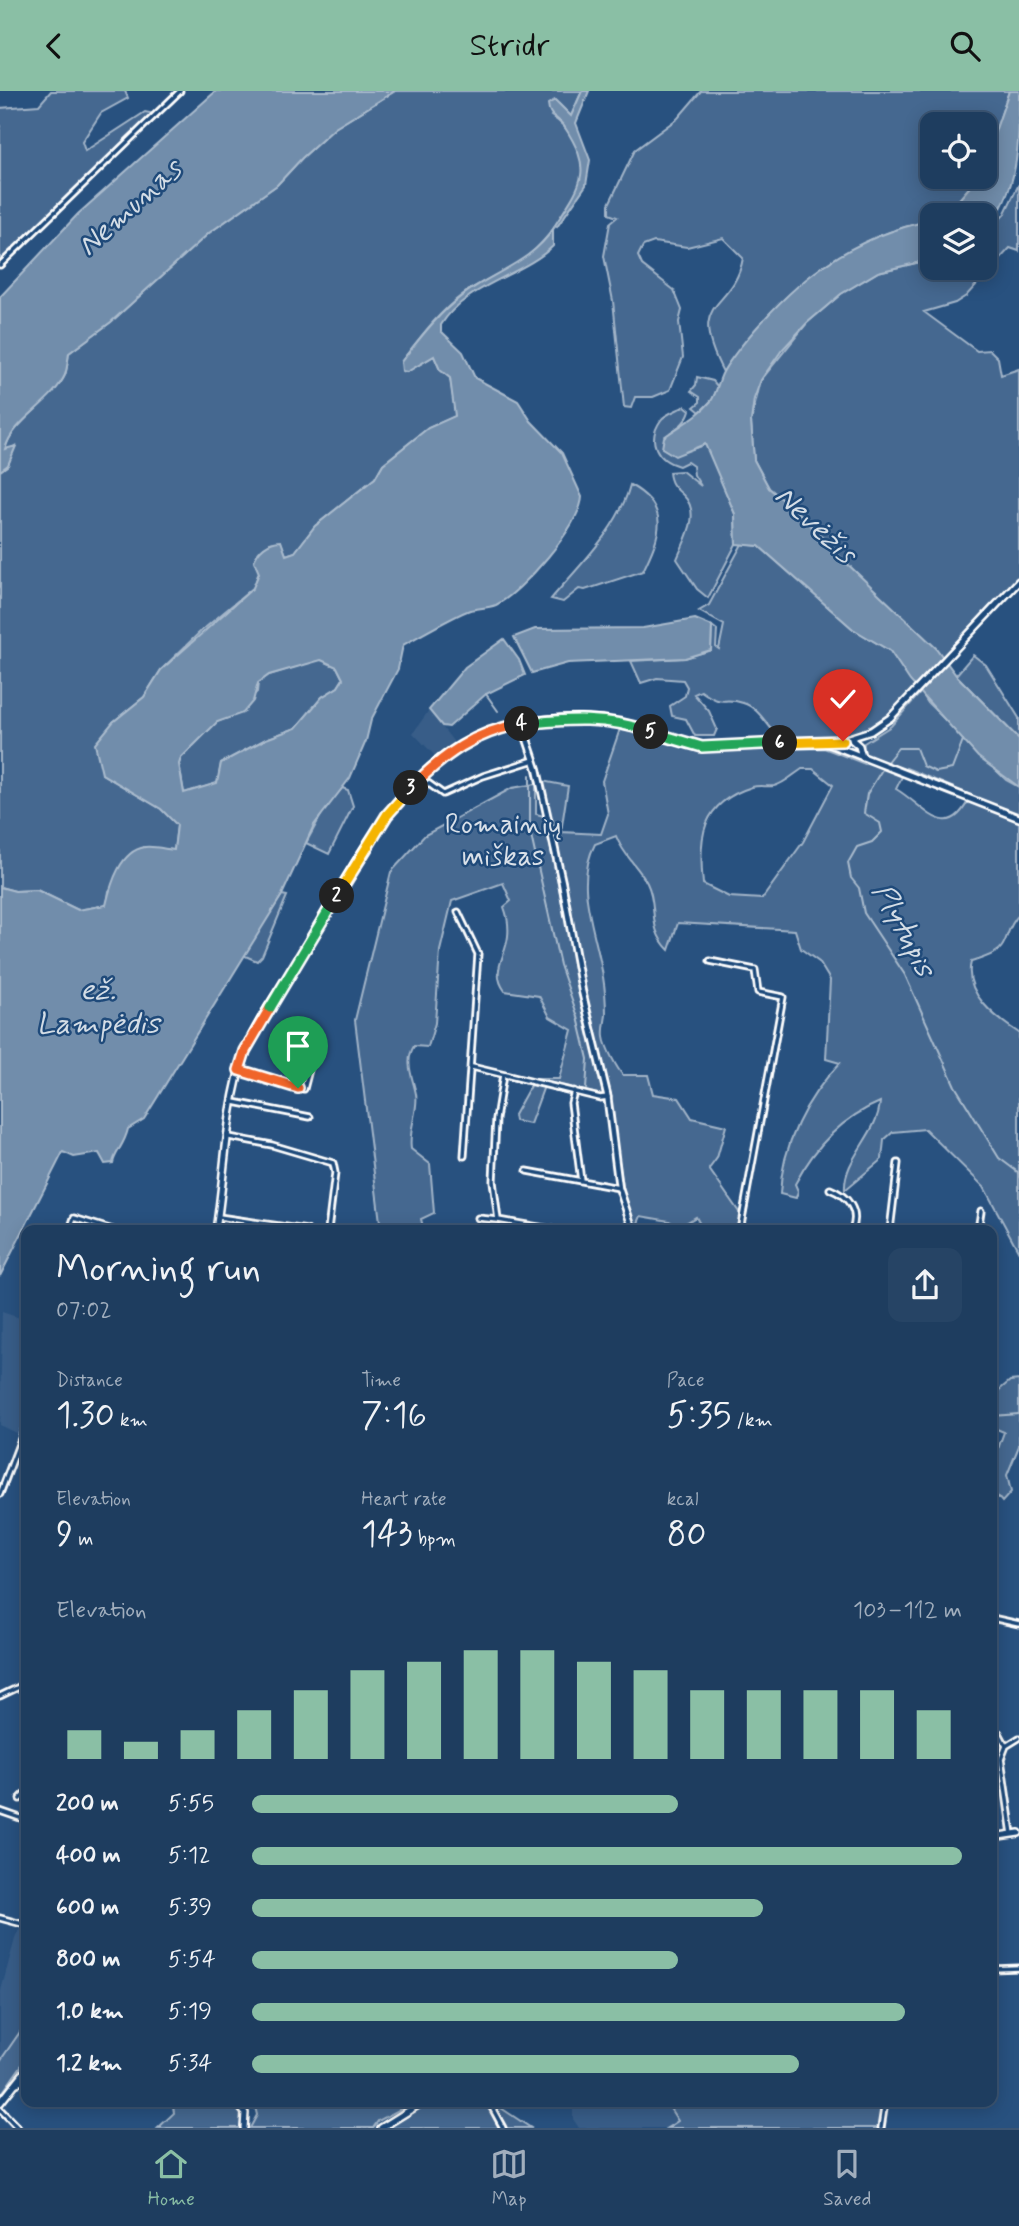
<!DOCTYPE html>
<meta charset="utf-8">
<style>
:root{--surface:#1e3d5f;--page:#264465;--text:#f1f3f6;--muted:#a1aebd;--line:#3c5674;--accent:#8abfa5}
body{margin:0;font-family:Mynerve,sans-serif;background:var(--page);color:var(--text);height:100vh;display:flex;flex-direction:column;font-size:26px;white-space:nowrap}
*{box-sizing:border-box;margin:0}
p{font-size:23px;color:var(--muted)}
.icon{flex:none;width:38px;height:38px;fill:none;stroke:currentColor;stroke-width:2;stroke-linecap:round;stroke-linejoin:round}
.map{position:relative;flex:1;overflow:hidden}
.side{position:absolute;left:21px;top:1134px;width:976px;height:882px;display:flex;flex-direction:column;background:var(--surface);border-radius:14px;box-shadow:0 4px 18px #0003,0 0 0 2px var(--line)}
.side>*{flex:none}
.tools{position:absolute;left:920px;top:21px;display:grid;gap:14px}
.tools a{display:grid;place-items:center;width:77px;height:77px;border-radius:14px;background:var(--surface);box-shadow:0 4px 18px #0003,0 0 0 2px var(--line);font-size:35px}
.pin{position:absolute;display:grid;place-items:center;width:60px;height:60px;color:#fff;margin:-72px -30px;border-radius:50% 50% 50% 0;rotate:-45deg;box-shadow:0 0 7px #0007}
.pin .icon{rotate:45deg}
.km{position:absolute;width:35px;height:35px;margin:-18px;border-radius:50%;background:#222;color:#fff;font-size:19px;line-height:35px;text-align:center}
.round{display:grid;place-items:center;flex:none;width:74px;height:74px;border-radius:14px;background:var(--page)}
.overview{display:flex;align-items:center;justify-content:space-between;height:119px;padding:0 35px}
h1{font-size:38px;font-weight:600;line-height:52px}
.metrics{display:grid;grid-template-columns:repeat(3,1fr);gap:10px;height:119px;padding:7px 35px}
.metrics div{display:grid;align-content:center}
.metrics b{font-size:35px;font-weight:600}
.metrics small{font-size:19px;font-weight:400}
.metrics p{font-size:19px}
.chart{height:196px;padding:14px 35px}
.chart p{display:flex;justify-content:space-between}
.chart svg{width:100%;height:126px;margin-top:7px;stroke:var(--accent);stroke-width:6}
ul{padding:0 35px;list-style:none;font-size:23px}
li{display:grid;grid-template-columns:112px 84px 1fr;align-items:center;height:52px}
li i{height:18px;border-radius:9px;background:var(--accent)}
header{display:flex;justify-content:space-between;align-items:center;height:91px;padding:0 35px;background:var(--accent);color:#111;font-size:32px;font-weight:600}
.dock{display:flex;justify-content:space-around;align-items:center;height:98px;border-top:2px solid var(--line);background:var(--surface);font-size:19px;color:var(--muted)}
.dock a{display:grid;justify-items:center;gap:4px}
.dock .active{color:var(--accent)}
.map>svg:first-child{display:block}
</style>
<header><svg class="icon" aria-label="back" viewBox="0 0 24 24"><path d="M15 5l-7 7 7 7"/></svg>Stridr<svg class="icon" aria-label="search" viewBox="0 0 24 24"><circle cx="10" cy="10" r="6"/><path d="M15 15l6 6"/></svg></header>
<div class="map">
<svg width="1019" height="2037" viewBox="0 0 1019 2037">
<rect width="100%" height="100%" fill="#28517f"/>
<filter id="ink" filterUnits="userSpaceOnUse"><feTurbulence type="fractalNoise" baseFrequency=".0143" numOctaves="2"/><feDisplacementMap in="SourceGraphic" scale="14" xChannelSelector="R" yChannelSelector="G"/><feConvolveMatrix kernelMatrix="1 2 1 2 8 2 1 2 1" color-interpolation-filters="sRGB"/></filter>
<g filter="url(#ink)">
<path fill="#375d88" d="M429,619L456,654L437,667L413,642Z
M2,1221L26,1229L25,1346L0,1334Z
M22,1837L26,1838V1968L0,2005V1903L16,1844Z
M573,2011H666L678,2030L667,2037H579L573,2028Z"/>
<path fill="#446890" stroke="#a2b4c8" stroke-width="2" fill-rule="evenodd" d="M51,0H125L128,7L101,22L82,51L85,60L145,21L155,23L0,170V17L39,14Z
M395,0H582L571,25L559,13L551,25C568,36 587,61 584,83C581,107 542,156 522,169C503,182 481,190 462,204C437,223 420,247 401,271L407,281L434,265L440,279L450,287L456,325L428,337L383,373L375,387L315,435L295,461L286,464L281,451L270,452L253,497L200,541L161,579L144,606L113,631L102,683L161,718L177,734L174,759L144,756L109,800L107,814L78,819L37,799L15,800L0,796V380L8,374L15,355L6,360C3,339 55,307 65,284C67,278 68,269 69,262L111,231L209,142L277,94L302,67L335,37Z
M701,0H1009L985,70V33H933V86H978L946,124H933V129C838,148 777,204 723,281C684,205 733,222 743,167L723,147L687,156L654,151L643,155L638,165L642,174L674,199L682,219L679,231L683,266L670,299L653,306H635L631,317L624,316L613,210L604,165L610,132L617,126L609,123V113L635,59L678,27Z
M1019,93V160L1010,157L966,205L955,212L924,221L977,260L990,259L998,267L1001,284L1019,278V485L942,566L838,464L801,424L769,397L754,369L751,330L761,289L807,232L841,203L878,181L933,168V177H985V143L1004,124Z
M697,286L713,290L718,296L712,309L700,321L694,316L700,311V306L691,300L696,294Z
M685,315L690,319C687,330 680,335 671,341L692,358L706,353L735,423L736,453L708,507L697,498L677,468C685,448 702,422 683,404C675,397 670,393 669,381L682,380L701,395L694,384L693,375L687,371L679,375C657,369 646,350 661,329C665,323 678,319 685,315Z
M630,394C672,417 660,444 643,480L585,499L579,498L563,511L551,508C579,475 619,437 630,394Z
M742,453L759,455L853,538L890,560L915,595C905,605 896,618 885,627C856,650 814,646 780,647C767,636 760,617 743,612C721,605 725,617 701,600L694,603L709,620L717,638L714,645H695L686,628L672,625L670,615L685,605L687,596L683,589L657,587L641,592L631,570L685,567L711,559L712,535L717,539L716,556L719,558L724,534L699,520L709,514Z
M973,564L986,574L1019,627V648L956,584Z
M321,568L337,576L343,588L338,596L322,606L296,637L266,648L221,672L218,692L184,702L179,673L181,667L217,631L230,626L257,601L258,592L269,584Z
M921,601L928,612L1006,689L1019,696V824C1006,836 1008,852 999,859C992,865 980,868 971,871C963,902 996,927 1019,942V1161L984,1096L925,1038L893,1041L884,1049L882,1068L845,1099C843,1067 878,1044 880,1011C841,1027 814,1057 795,1093L798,1100L796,1107L780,1103C782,1054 806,1007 840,972L826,968L830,889L819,871L801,858L795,839L678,832L669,859C646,836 659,816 647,792C638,775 623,764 616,745L595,753C573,795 597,842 603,886C605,898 606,911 606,924C605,931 603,939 604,946C605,955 617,978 623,984H648L653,1003L679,1007L692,1027L726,1035L717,1067L709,1078L741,1124L738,1139H703L696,1126L679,1136L669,1130L641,1125L635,1139L624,1103L607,990L588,913L542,690L568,695L561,741L601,743L608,723L602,690L620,638L689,658L824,657L865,673L869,666L863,663L864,652L891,635ZM906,677L971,704C948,756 924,714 896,698ZM802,678H813L833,694L803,751L762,808L729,806L703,793C698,746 701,712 752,696C759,694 767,696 774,695C784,693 794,683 802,678Z
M536,693V723L544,725L584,917L606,1005L536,988H559L572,939L550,926L539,905L505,900C490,880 506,866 508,845C509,836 507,824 504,816L511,810L503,792L452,810L440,860L435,932L428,956L414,955C404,971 413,987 416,1003C419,1019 408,1038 411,1058L430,1073L434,1122L421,1128L423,1136L429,1139H381L355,929L391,781L425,744L512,697Z
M342,697L348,699L353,715L329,763L306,752L325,717Z
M282,804L287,805L262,865L257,870L243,864Z
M531,993L544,995L530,1033L515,1030L514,1024Z
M1019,1289V1355L1007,1384L1011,1401L1002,1411L992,1399L993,1372L1004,1341L992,1336V1305L1010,1290Z
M20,1941L26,1943V1968L0,2005V1970Z
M165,2011L234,2013L241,2021V2037H158L174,2022L173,2015Z
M254,2011H414L378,2030L373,2037H250L257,2024Z
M430,2011H492L531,2037H388Z
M666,2011H883L878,2037H667L678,2030Z"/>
<path fill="#718dab" stroke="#aabbcd" stroke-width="2" fill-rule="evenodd" d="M216,0H395L335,37L302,67L277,94L209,142L111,231L69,262C68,269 67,278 65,284C51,314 14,327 5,358L16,355L8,374L0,380V206L78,123Z
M582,0H589L576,32L590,69L586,94L557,136L555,134C583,91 593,80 564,35C557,25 549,27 548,13L555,9L571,25Z
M1009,0H1019C1019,60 1019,97 985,143V124H946L978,86H985V70Z
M933,129V168L878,181L841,203L807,232L782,259L761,289L754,308L751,330L754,369L769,397L801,424L838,464L936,557L956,584L1019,648V696L978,666L910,590L890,560L853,538L759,455L736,453L735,423L705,353L675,365L662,357L664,346C680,334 698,326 711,310C717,302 718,290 723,281C727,273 733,266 738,259C791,192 847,146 933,129Z
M553,138V155C524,184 465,194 441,234V240L463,261L475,287L518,310L531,330L562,362L582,406C581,434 521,502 496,514C488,517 478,517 470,519C455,524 418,546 403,554L398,578L371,629L366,650L350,687L314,734L282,804L144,1028L128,1038C124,1055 115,1061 113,1072L105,1073L99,1062L74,1066L63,1061L0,1185V796L15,800L37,799L78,819L106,814C111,793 120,760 145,756C154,755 165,758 174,759L177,734L161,718L102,683L95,653L113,631L144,606L161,579L253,497L259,482L254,470C258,459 268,450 281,450L286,464L295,461L315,435L375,387L383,373L428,337L455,325L450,287L440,279L434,265L407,281L402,280L401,271C420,247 438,223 463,204C493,181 532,171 553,138ZM321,569L337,576L343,588L338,596L322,606L296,637L266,648L221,672L217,692L184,702L179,673L181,667L217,631L243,622L253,610L258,592L269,584Z
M695,528L712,535L711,559L685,567L568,572L532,582L514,546L535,538L643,537Z
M504,548L519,569L525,584L486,603L449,636L442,635L429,619L465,576Z"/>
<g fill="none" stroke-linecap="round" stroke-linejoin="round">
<path stroke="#aabbcd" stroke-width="2" d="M486,603L498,620
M886,672L898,657H916L923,675L936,681L952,678L963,649
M883,677L867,703L864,722L880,732L882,741L872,751L857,756L848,772L851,787L859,797L864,822L905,884L955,995L999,1067L1019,1082
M530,684V740L560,874L578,926L588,968L586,998
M992,1325L1019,1323"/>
<defs>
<path id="minor" d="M0,174L180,0
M421,687L443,703L483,685L534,669
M458,821L478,863L464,1065
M710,870L755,879L758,901L783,906L740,1139
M472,976L600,1007L608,1006
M239,979L304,998L312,967
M574,1000L571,1012L581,1090
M234,1011L310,1026
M229,1046L272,1054L333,1072L335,1082L328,1139
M527,1080L619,1097
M830,1098C848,1105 860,1120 852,1139
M219,1126L307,1139
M478,1127L498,1129L493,1090L496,1028L503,984
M498,1129L556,1139
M70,1139L74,1127L113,1139
M890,1139L898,1072
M978,1139L981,1120
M0,1403L25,1337
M992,1527L1019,1533
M0,1605L21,1595L26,1582
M992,1639L999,1642L1006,1655
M20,1708L26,1702
M0,1720L26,1729
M1012,1743L1001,1668L1006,1655L1019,1647
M0,1827L26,1834
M992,1878L1019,1877
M489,2011L503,2037
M0,2018L18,2037
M881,2037L885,2011"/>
<path id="tertiary" d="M522,633L537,678L562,791L582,900L607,1003L619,1097L633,1139"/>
<path id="secondary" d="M851,648L859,655L862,666
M827,652L1019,727
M992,1746L1019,1742
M17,1992L26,1989
M236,2011L245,2022L244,2037
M381,2037L423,2011"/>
<path id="primary" d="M216,1139C225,1083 226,1015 245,962C257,928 282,897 300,866C347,789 402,666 495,639C535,627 586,622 626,633C652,640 675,653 702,655L836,651L871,640L890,627L1019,490
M0,2012L26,1979"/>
</defs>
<use href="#minor" stroke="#fff" stroke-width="9"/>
<use href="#tertiary" stroke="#fff" stroke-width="10"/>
<use href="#secondary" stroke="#fff" stroke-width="10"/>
<use href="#primary" stroke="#fff" stroke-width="10"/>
<use href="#minor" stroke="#1f4a7a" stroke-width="3.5"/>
<use href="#tertiary" stroke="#1f4a7a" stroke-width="4.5"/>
<use href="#secondary" stroke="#1f4a7a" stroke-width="5"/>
<use href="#primary" stroke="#1f4a7a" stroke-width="5"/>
</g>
</g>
<g fill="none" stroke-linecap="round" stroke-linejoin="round" filter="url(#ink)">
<defs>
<path id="split-1" d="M270,917L245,960L239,979L298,997"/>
<path id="split-2" d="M270,917L337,805"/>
<path id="split-3" d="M337,805L387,724L411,697"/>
<path id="split-4" d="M411,697C443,664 476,640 522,633"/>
<path id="split-5" d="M522,633C568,628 607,625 651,641"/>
<path id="split-6" d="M651,641L702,656L780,652"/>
<path id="split-7" d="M780,652L843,650"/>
</defs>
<use href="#split-1" stroke="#fff" stroke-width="14"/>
<use href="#split-2" stroke="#fff" stroke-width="14"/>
<use href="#split-3" stroke="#fff" stroke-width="14"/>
<use href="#split-4" stroke="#fff" stroke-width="14"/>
<use href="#split-5" stroke="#fff" stroke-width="14"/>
<use href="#split-6" stroke="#fff" stroke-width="14"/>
<use href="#split-7" stroke="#fff" stroke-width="14"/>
<use href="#split-1" stroke="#f0652b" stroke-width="9"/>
<use href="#split-2" stroke="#22a559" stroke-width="9"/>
<use href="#split-3" stroke="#f5b400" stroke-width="9"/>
<use href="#split-4" stroke="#f0652b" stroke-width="9"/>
<use href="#split-5" stroke="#22a559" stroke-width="9"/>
<use href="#split-6" stroke="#22a559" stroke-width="9"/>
<use href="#split-7" stroke="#f5b400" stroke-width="9"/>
</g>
<g text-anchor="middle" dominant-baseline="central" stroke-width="5" stroke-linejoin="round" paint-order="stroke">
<g font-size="28" fill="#dae1e9" stroke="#1f4a7a">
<text x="503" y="734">Romainių<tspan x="503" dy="32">miškas</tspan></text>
</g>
<g font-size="30" font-style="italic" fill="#d4dde6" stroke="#1f4a7a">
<text transform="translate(130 117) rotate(-42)">Nemunas</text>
<text transform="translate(815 434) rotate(43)">Nevėžis</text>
<text transform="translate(903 839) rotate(62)">Plytupis</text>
<text x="98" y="899">ež.<tspan x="98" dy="34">Lampėdis</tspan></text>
</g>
</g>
</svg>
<div class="tools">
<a><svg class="icon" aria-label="locate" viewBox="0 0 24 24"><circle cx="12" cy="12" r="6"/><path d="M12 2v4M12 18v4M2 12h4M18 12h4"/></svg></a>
<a><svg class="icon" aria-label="layers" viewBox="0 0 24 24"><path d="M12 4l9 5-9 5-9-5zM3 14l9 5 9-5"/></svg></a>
</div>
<div class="pin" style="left:298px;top:997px;background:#1e9e55"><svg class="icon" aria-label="arrive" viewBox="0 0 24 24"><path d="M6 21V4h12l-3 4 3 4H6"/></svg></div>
<div class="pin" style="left:843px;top:650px;background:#d93025"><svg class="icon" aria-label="check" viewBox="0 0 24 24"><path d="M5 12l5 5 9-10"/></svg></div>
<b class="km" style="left:337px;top:805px">2</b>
<b class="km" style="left:411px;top:697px">3</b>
<b class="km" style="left:522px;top:633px">4</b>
<b class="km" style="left:651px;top:641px">5</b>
<b class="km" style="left:780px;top:652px">6</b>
<section class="side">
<div class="overview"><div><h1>Morning run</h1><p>07:02</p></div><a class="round"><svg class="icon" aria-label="share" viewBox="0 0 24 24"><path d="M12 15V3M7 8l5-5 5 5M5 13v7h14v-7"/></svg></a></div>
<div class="metrics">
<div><p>Distance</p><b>1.30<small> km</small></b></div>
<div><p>Time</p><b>7:16</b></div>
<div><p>Pace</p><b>5:35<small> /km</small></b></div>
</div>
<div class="metrics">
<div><p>Elevation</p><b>9<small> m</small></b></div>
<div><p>Heart rate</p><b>143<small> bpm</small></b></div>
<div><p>kcal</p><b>80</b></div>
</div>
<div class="chart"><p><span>Elevation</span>103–112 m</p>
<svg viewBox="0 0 160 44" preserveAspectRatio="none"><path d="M5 44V34M15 44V38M25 44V34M35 44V27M45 44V20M55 44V13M65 44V10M75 44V6M85 44V6M95 44V10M105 44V13M115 44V20M125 44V20M135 44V20M145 44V20M155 44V27"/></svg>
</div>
<ul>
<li><b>200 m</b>5:55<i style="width:60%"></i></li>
<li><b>400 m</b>5:12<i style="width:100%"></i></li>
<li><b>600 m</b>5:39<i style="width:72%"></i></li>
<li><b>800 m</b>5:54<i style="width:60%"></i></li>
<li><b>1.0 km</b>5:19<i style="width:92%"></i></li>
<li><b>1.2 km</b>5:34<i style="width:77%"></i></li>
</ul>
</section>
</div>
<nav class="dock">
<a class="active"><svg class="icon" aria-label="home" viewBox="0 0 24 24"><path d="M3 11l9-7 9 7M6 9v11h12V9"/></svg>Home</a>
<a><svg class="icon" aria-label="map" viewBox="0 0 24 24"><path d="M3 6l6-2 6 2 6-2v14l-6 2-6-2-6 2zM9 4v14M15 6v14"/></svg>Map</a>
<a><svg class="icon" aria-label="saved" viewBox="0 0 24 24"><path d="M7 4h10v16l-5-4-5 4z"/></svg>Saved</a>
</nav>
